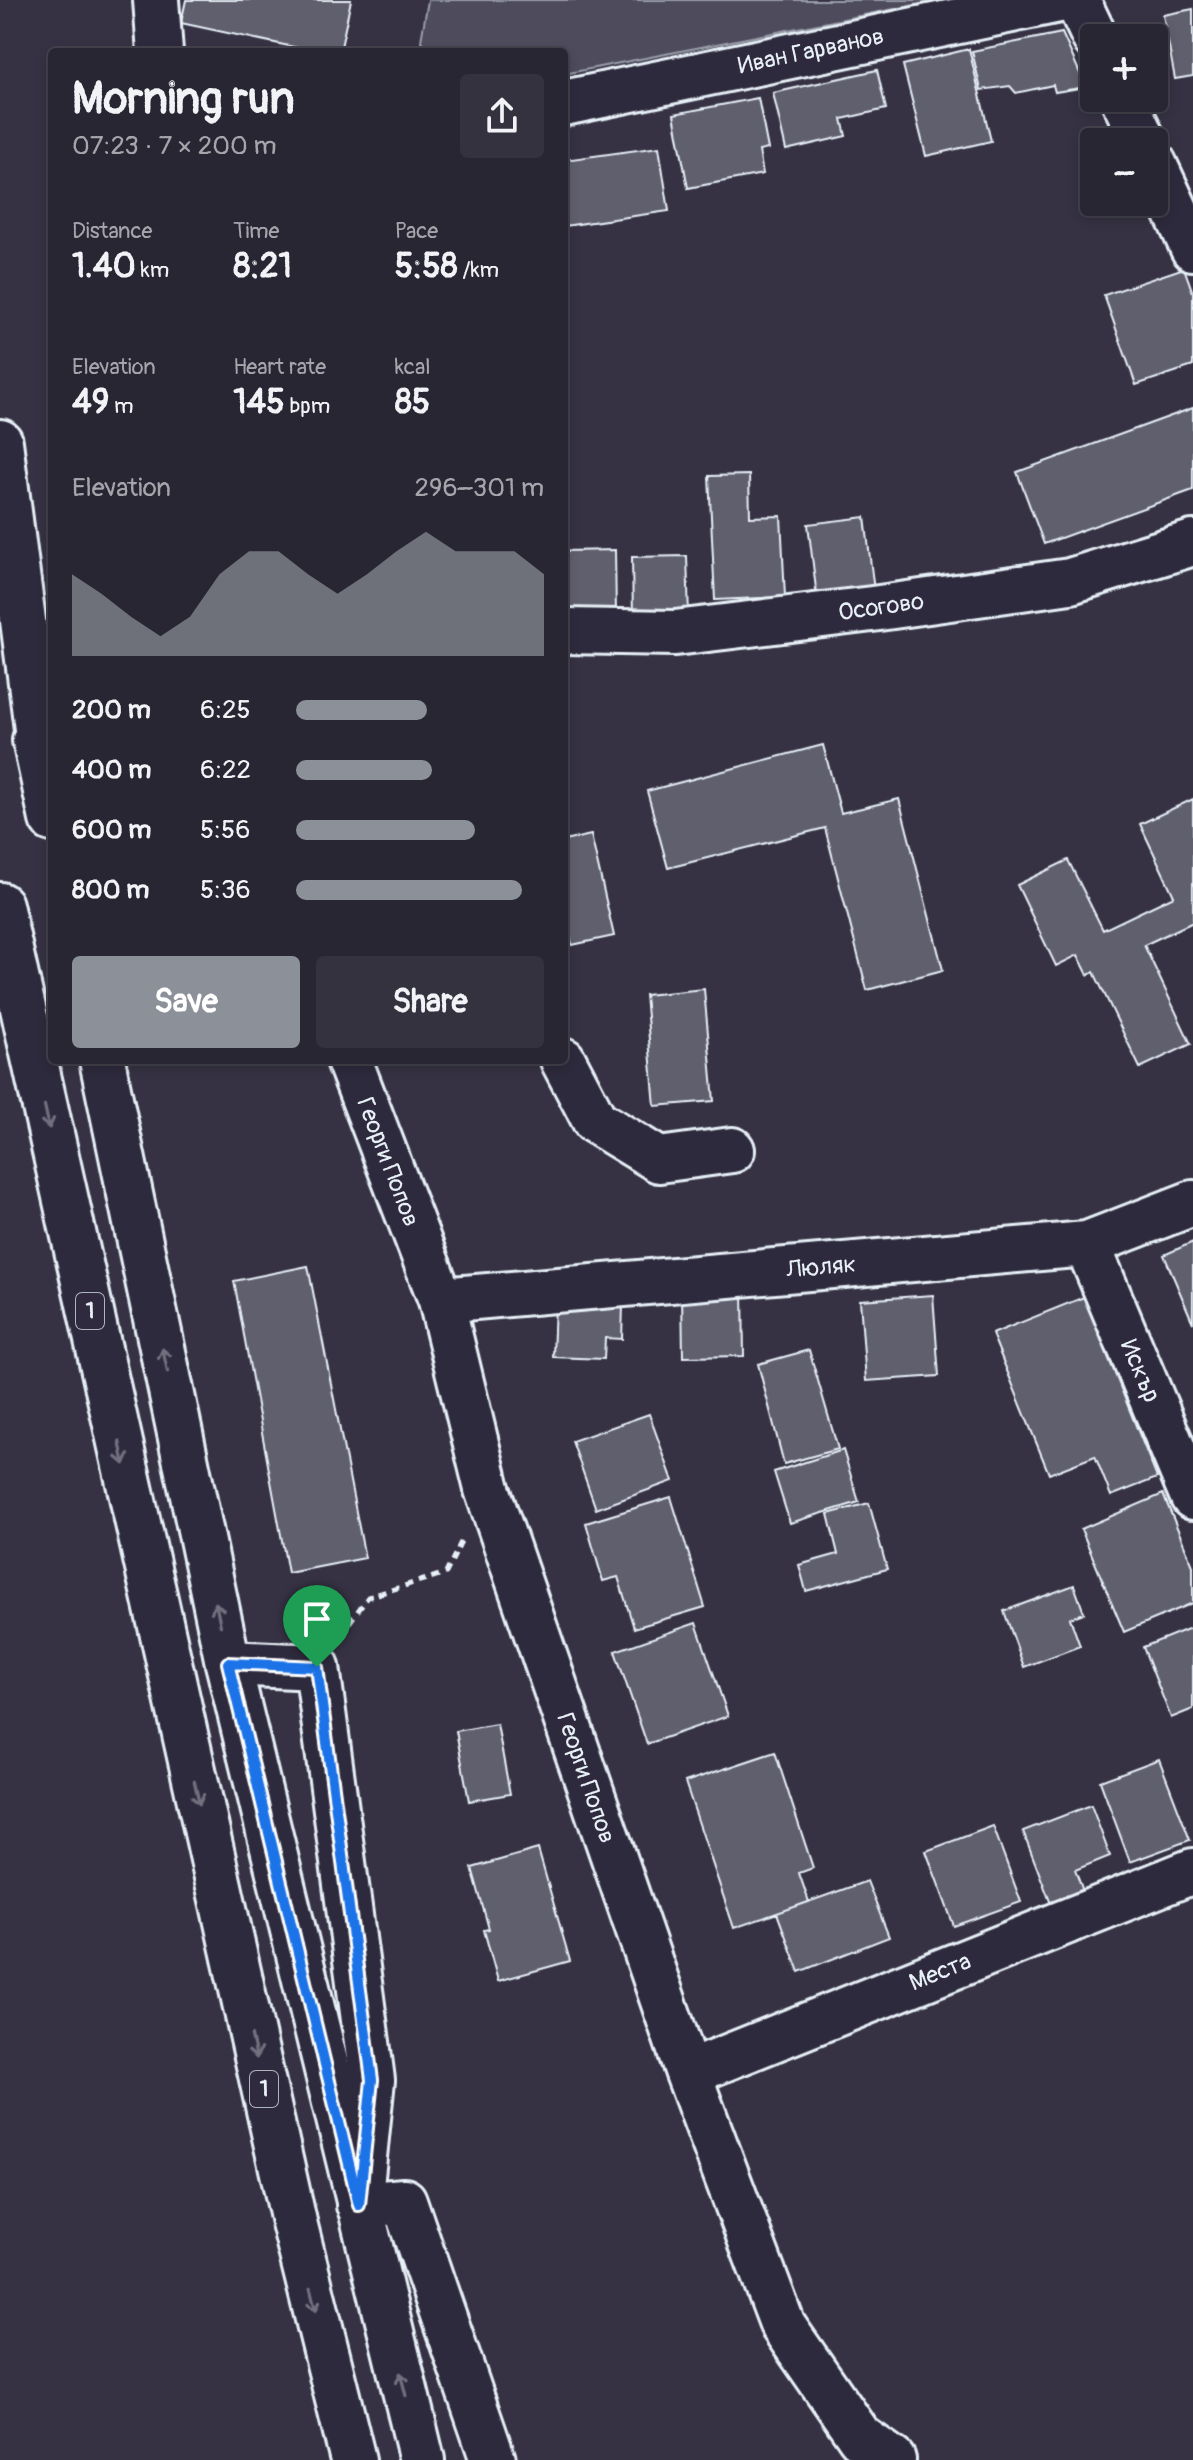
<!DOCTYPE html>
<meta charset="utf-8">
<style>
:root{--surface:#282633;--page:#34323f;--text:#f1f3f6;--muted:#a5a5ac;--line:#44434e;--accent:#8c9099}
body{margin:0;font-family:Pangolin,sans-serif;background:var(--page);color:var(--text);height:100vh;display:flex;flex-direction:column;font-size:30px;white-space:nowrap}
*{box-sizing:border-box;margin:0}
p{font-size:26px;color:var(--muted)}
.icon{flex:none;width:44px;height:44px;fill:none;stroke:currentColor;stroke-width:2;stroke-linecap:round;stroke-linejoin:round}
.map{position:relative;flex:1;overflow:hidden}
.sheet{position:absolute;left:48px;top:48px;width:520px;height:1016px;display:flex;flex-direction:column;background:var(--surface);border-radius:8px;box-shadow:0 4px 12px #0003,0 0 0 2px var(--line)}
.sheet>*{flex:none}
.tools{position:absolute;left:1080px;top:24px;display:grid;gap:16px}
.tools a{display:grid;place-items:center;width:88px;height:88px;border-radius:8px;background:var(--surface);box-shadow:0 4px 12px #0003,0 0 0 2px var(--line);font-size:40px}
.pin{position:absolute;display:grid;place-items:center;width:68px;height:68px;color:#fff;margin:-82px -34px;border-radius:50% 50% 50% 0;rotate:-45deg;box-shadow:0 0 8px #0007}
.pin .icon{rotate:45deg}
.round{display:grid;place-items:center;flex:none;width:84px;height:84px;border-radius:8px;background:var(--page)}
.head{display:flex;align-items:center;justify-content:space-between;height:136px;padding:0 24px}
h1{font-size:44px;font-weight:700;line-height:60px}
.figures{display:grid;grid-template-columns:repeat(3,1fr);gap:12px;height:136px;padding:8px 24px}
.figures div{display:grid;align-content:center}
.figures b{font-size:34px;font-weight:700}
.figures small{font-size:22px;font-weight:400}
.figures p{font-size:22px}
.chart{height:224px;padding:16px 24px}
.chart p{display:flex;justify-content:space-between}
.chart svg{width:100%;height:144px;margin-top:8px;fill:var(--accent);opacity:.7}
.action{display:flex;gap:16px;margin-top:auto;padding:16px 24px}
.action a{flex:1;height:92px;border-radius:8px;background:var(--accent);color:#fff;font-size:32px;font-weight:700;line-height:92px;text-align:center}
.action a+a{background:var(--page);color:var(--text)}
ul{padding:0 24px;list-style:none;font-size:26px}
li{display:grid;grid-template-columns:128px 96px 1fr;align-items:center;height:60px}
li i{height:20px;border-radius:10px;background:var(--accent)}
.map>svg:first-child{display:block}
</style>
<div class="map">
<svg width="1193" height="2460" viewBox="0 0 1193 2460">
<rect width="100%" height="100%" fill="#363244"/>
<filter id="ink" filterUnits="userSpaceOnUse"><feTurbulence type="fractalNoise" baseFrequency=".0125" numOctaves="2"/><feDisplacementMap in="SourceGraphic" scale="16" xChannelSelector="R" yChannelSelector="G"/><feConvolveMatrix kernelMatrix="1 2 1 2 8 2 1 2 1" color-interpolation-filters="sRGB"/></filter>
<g filter="url(#ink)">
<path fill="#4d4b5c" stroke="#9a9eaa" stroke-width="2" d="M428,0H940L564,74V52H431L421,41Z"/>
<path fill="#605e6e" stroke="#e8f1f8" stroke-width="2" d="M186,0H351L340,52H317L181,23Z
M1193,9V76L1175,79L1163,15Z
M1062,33L1086,87L1055,92L1053,85L1016,93L1010,86L981,90L972,51Z
M969,49L991,141L926,156L903,65Z
M877,70L886,109L842,119L846,136L786,150L773,93Z
M758,98L768,149L759,151L763,174L688,188L674,114Z
M659,147L669,211L564,226V160Z
M1184,268L1193,293V366L1136,385L1104,295Z
M1193,408V490L1044,544L1017,472Z
M749,475L750,517L781,516L785,597L715,600L709,476Z
M865,517L874,591L817,597L808,524Z
M615,550L616,615L564,616V551Z
M687,556L689,617L633,619L632,557Z
M823,745L841,813L899,799L943,970L867,990L825,828L668,868L647,791Z
M1193,799V922L1144,945L1191,1044L1140,1068L1094,972L1088,975L1078,955L1056,966L1017,885L1068,860L1103,930L1174,896L1140,824Z
M591,835L614,936L572,945L564,910V841Z
M704,989L714,1101L655,1106L645,995Z
M1193,1242V1323L1164,1255Z
M308,1266L365,1558L288,1573L234,1281Z
M743,1289L744,1356L683,1357L682,1290Z
M933,1295L939,1376L866,1381L860,1300Z
M1084,1297L1157,1478L1111,1496L1095,1456L1049,1474L992,1334Z
M555,1302L623,1305L622,1339L605,1338L604,1359L553,1357Z
M809,1350L838,1449L784,1464L758,1364Z
M649,1414L673,1481L596,1509L572,1441Z
M843,1450L859,1502L790,1523L774,1472Z
M1163,1494L1193,1566V1603L1124,1632L1081,1529Z
M671,1497L705,1607L634,1628L618,1577L603,1581L586,1523Z
M869,1503L887,1569L806,1591L799,1565L838,1554L828,1514Z
M1074,1585L1084,1613L1070,1618L1080,1646L1024,1667L1004,1611Z
M696,1623L728,1716L647,1744L615,1651Z
M1193,1627V1709L1171,1718L1143,1647Z
M497,1724L510,1794L469,1801L456,1731Z
M775,1752L813,1868L799,1873L809,1902L734,1928L685,1782Z
M1159,1759L1190,1840L1130,1862L1100,1781Z
M1091,1805L1110,1856L1075,1870L1083,1891L1051,1904L1023,1831Z
M993,1826L1021,1902L954,1926L926,1851Z
M538,1849L570,1961L498,1981L484,1930L489,1929L472,1868Z
M867,1881L889,1937L799,1972L777,1913Z"/>
<g fill="none" stroke-linecap="round" stroke-linejoin="round">
<defs>
<path id="minor" d="M156,0L160,52
M1077,0L1095,38
M1123,98L1144,142
M564,103L1059,0
M1154,164L1193,248
M564,631L675,633L872,609L1070,581L1193,543
M349,1060L441,1300L487,1489L688,2073L783,2326L860,2437L893,2460
M563,1060L595,1121L659,1160L732,1150
M1087,1244L1193,1497
M441,1300L1087,1244L1193,1203
M228,1663L317,1667L372,2080L359,2205L404,2201L493,2460
M688,2073L1193,1871"/>
<path id="major" d="M0,442L42,768
M35,740L52,819
M0,905L294,2222L353,2460
M102,1060L228,1663L422,2460"/>
</defs>
<use href="#minor" stroke="#e8f1f8" stroke-width="50"/>
<use href="#major" stroke="#e8f1f8" stroke-width="50"/>
<path stroke="#e8f1f8" stroke-width="5" stroke-dasharray="8 6" stroke-linecap="butt" d="M341,1634L368,1597L446,1573L461,1542"/>
<use href="#minor" stroke="#2f2a3d" stroke-width="44"/>
<use href="#major" stroke="#2f2a3d" stroke-width="44"/>
</g>
<defs><path id="oneway-shaft" d="M-6 0H5M1.5-3L5.5 0L1.5 3" fill="none" stroke-width="1.6" stroke-linecap="round" stroke-linejoin="round" transform="scale(2)"/></defs>
<g stroke="#70707e">
<use href="#oneway-shaft" transform="translate(47 1117) rotate(78)"/>
<use href="#oneway-shaft" transform="translate(165 1360) rotate(-102)"/>
<use href="#oneway-shaft" transform="translate(122 1453) rotate(78)"/>
<use href="#oneway-shaft" transform="translate(218 1614) rotate(-102)"/>
<use href="#oneway-shaft" transform="translate(197 1793) rotate(77)"/>
<use href="#oneway-shaft" transform="translate(254 2047) rotate(77)"/>
<use href="#oneway-shaft" transform="translate(313 2300) rotate(76)"/>
<use href="#oneway-shaft" transform="translate(403 2384) rotate(-104)"/>
</g>
</g>
<g fill="none" stroke-linecap="round" stroke-linejoin="round" filter="url(#ink)">
<defs>
<path id="route" d="M228,1663L317,1667L372,2080L359,2205Z"/>
</defs>
<use href="#route" stroke="#fff" stroke-width="16"/>
<use href="#route" stroke="#1a73e8" stroke-width="10"/>
</g>
<g text-anchor="middle" dominant-baseline="central" stroke-width="6" stroke-linejoin="round" paint-order="stroke">
<g fill="#2f2a3d" stroke="#b0b5c0" stroke-width="2">
<rect x="76" y="1293" width="28" height="36" rx="6"/>
<rect x="250" y="2071" width="28" height="36" rx="6"/>
</g>
<g font-size="22" font-weight="bold" fill="#e8f1f8">
<text x="90" y="1311">1</text>
<text x="264" y="2089">1</text>
</g>
<g font-size="24" fill="#e8f1f8" stroke="#2f2a3d">
<text transform="translate(811 51) rotate(-12)">Иван Гарванов</text>
<text transform="translate(881 607) rotate(-8)">Осогово</text>
<text transform="translate(388 1162) rotate(69)">Георги Попов</text>
<text transform="translate(821 1267) rotate(-5)">Люляк</text>
<text transform="translate(1140 1371) rotate(67)">Искър</text>
<text transform="translate(586 1778) rotate(71)">Георги Попов</text>
<text transform="translate(940 1972) rotate(-22)">Места</text>
</g>
</g>
</svg>
<div class="tools">
<a>+</a>
<a>−</a>
</div>
<div class="pin" style="left:317px;top:1667px;background:#1e9e55"><svg class="icon" aria-label="arrive" viewBox="0 0 24 24"><path d="M6 21V4h12l-3 4 3 4H6"/></svg></div>
<section class="sheet">
<div class="head"><div><h1>Morning run</h1><p>07:23 · 7 × 200 m</p></div><a class="round"><svg class="icon" aria-label="share" viewBox="0 0 24 24"><path d="M12 15V3M7 8l5-5 5 5M5 13v7h14v-7"/></svg></a></div>
<div class="figures">
<div><p>Distance</p><b>1.40<small> km</small></b></div>
<div><p>Time</p><b>8:21</b></div>
<div><p>Pace</p><b>5:58<small> /km</small></b></div>
</div>
<div class="figures">
<div><p>Elevation</p><b>49<small> m</small></b></div>
<div><p>Heart rate</p><b>145<small> bpm</small></b></div>
<div><p>kcal</p><b>85</b></div>
</div>
<div class="chart"><p><span>Elevation</span>296–301 m</p>
<svg viewBox="0 0 160 44" preserveAspectRatio="none"><path d="M0 44V19L10 25L20 32L30 38L40 32L50 19L60 12L70 12L80 19L90 25L100 19L110 12L120 6L130 12L140 12L150 12L160 19V44z"/></svg>
</div>
<ul>
<li><b>200 m</b>6:25<i style="width:53%"></i></li>
<li><b>400 m</b>6:22<i style="width:55%"></i></li>
<li><b>600 m</b>5:56<i style="width:72%"></i></li>
<li><b>800 m</b>5:36<i style="width:91%"></i></li>
</ul>
<div class="action"><a>Save</a><a>Share</a></div>
</section>
</div>
